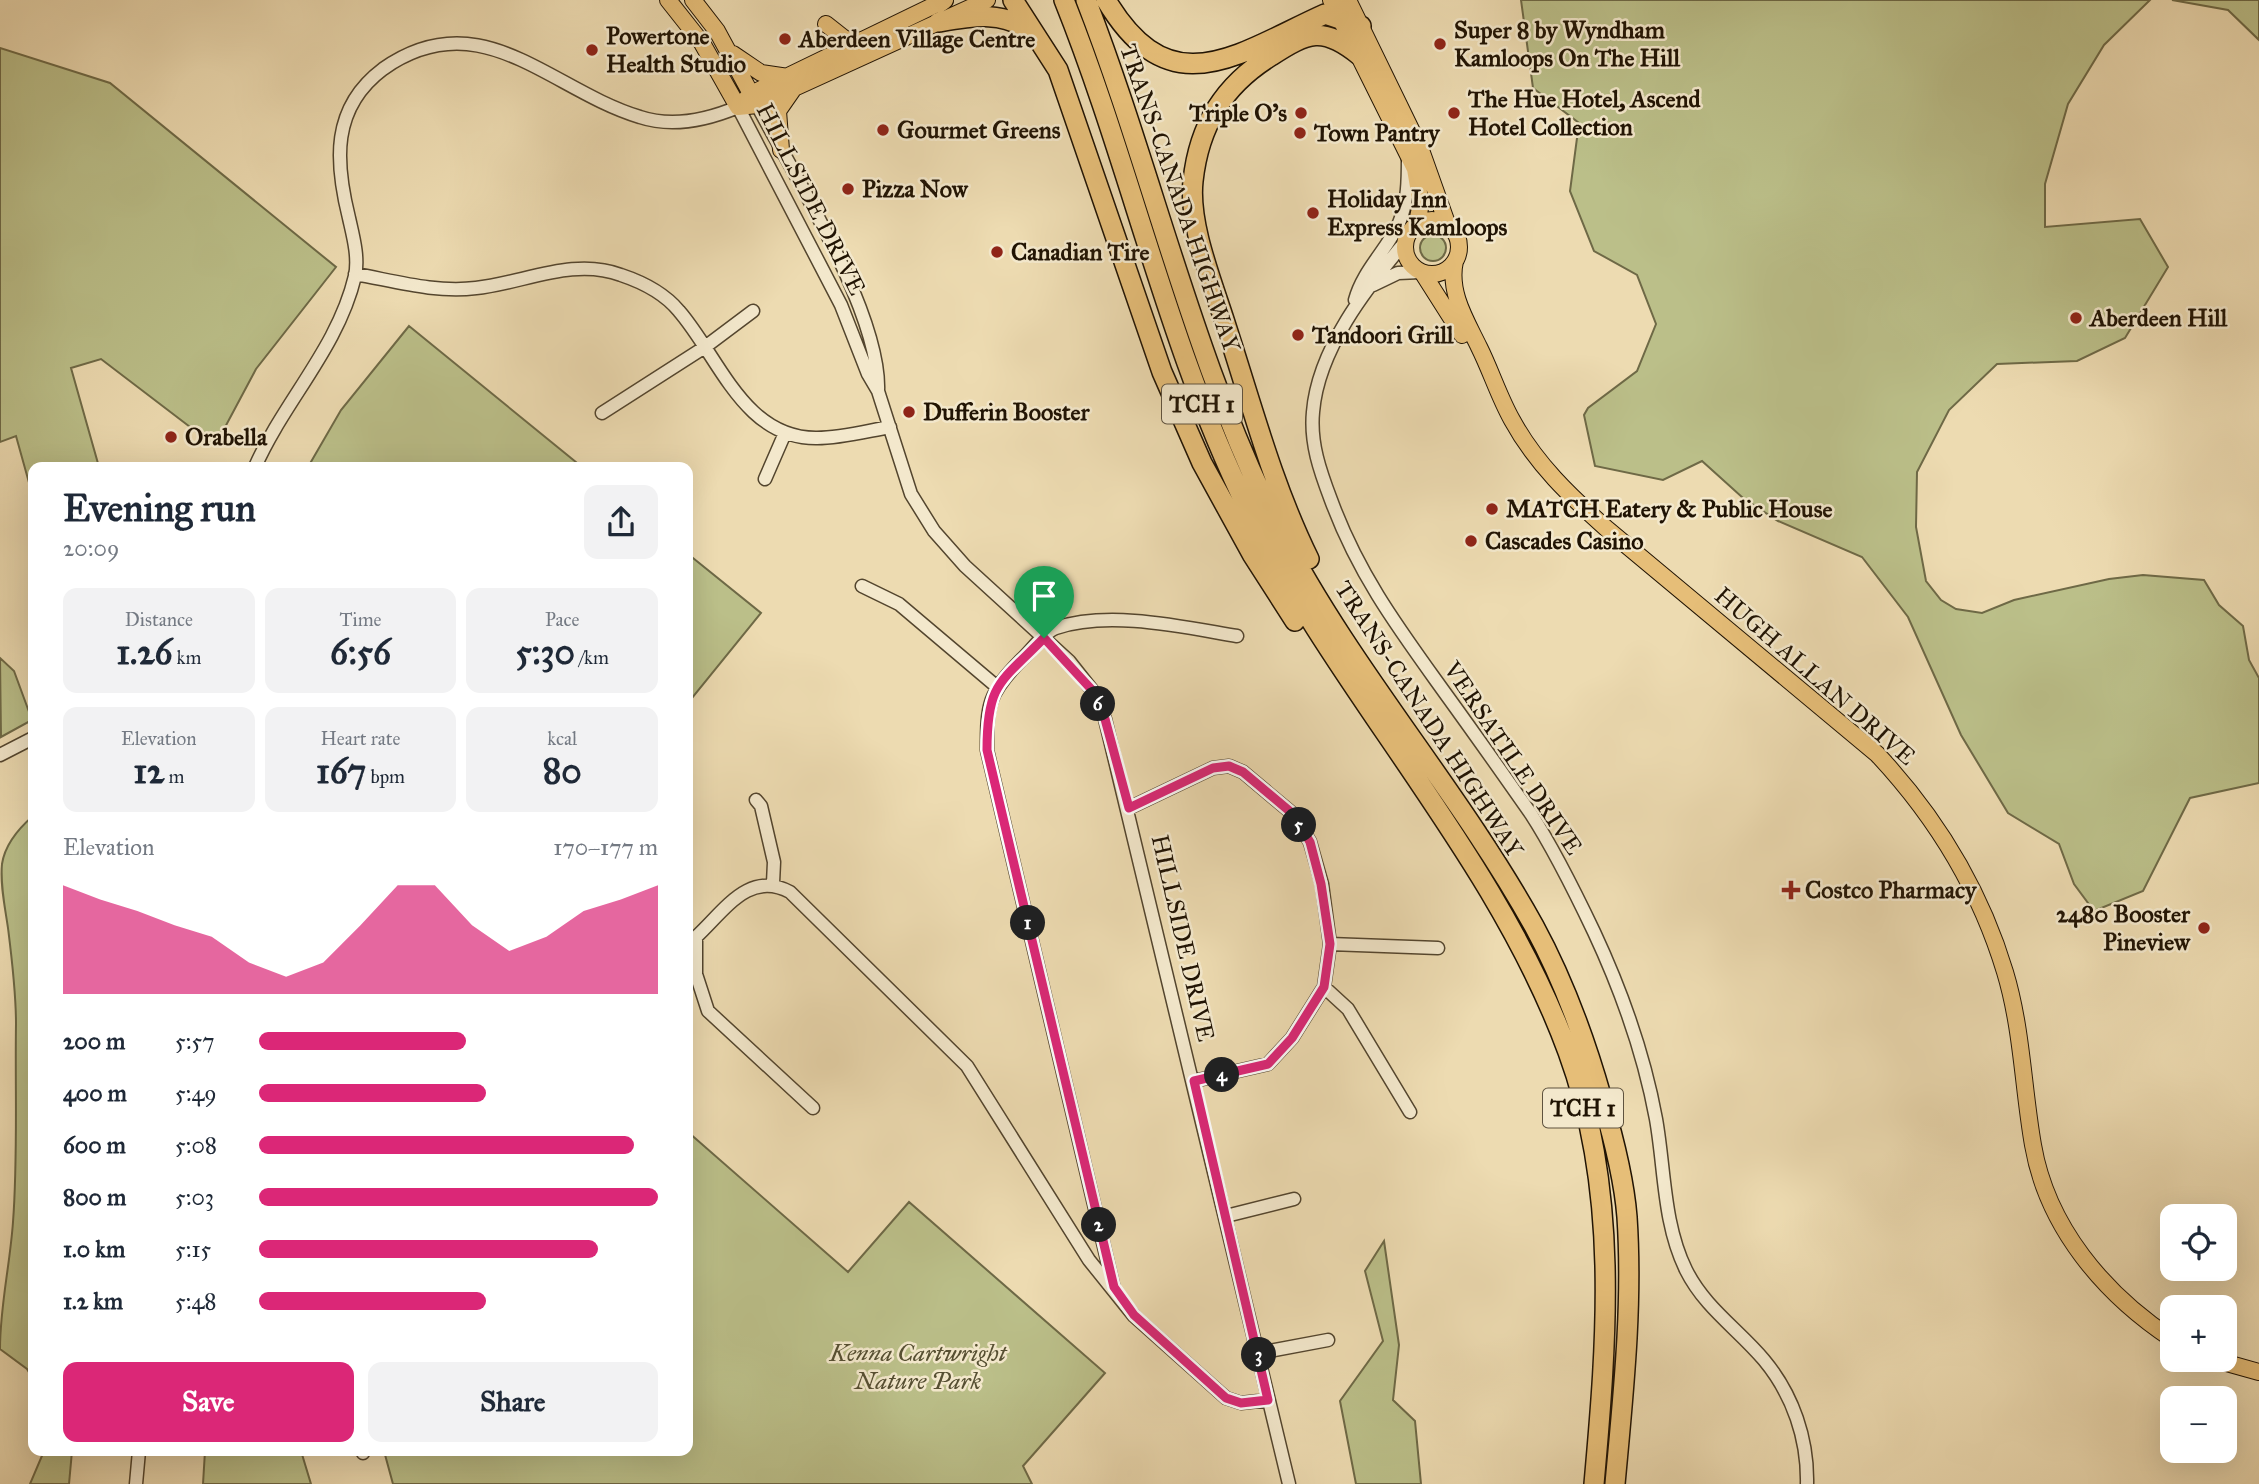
<!DOCTYPE html>
<meta charset="utf-8">
<style>
:root{--surface:#fff;--page:#f2f2f3;--text:#1f2937;--muted:#747a83;--accent:#db2777}
body{margin:0;font-family:"IM FELL Great Primer",serif;background:var(--page);color:var(--text);height:100vh;display:flex;flex-direction:column;font-size:26px;white-space:nowrap}
*{box-sizing:border-box;margin:0}
p{font-size:23px;color:var(--muted)}
.icon{flex:none;width:38px;height:38px;fill:none;stroke:currentColor;stroke-width:2;stroke-linecap:round;stroke-linejoin:round}
.map{position:relative;flex:1;overflow:hidden}
.drawer{position:absolute;left:28px;top:462px;width:665px;height:994px;display:flex;flex-direction:column;background:var(--surface);border-radius:14px;box-shadow:0 7px 28px #0002}
.drawer>*{flex:none}
.tools{position:absolute;left:2160px;top:1204px;display:grid;gap:14px}
.tools a{display:grid;place-items:center;width:77px;height:77px;border-radius:14px;background:var(--surface);box-shadow:0 7px 28px #0002;font-size:35px}
.pin{position:absolute;display:grid;place-items:center;width:60px;height:60px;color:#fff;margin:-72px -30px;border-radius:50% 50% 50% 0;rotate:-45deg;box-shadow:0 0 7px #0007}
.pin .icon{rotate:45deg}
.km{position:absolute;width:35px;height:35px;margin:-18px;border-radius:50%;background:#222;color:#fff;font-size:19px;line-height:35px;text-align:center}
.round{display:grid;place-items:center;flex:none;width:74px;height:74px;border-radius:14px;background:var(--page)}
.summary{display:flex;align-items:center;justify-content:space-between;height:119px;padding:0 35px}
h1{font-size:38px;font-weight:700;line-height:52px}
.metrics{display:grid;grid-template-columns:repeat(3,1fr);gap:10px;height:119px;padding:7px 35px}
.metrics div{display:grid;align-content:center;border-radius:14px;background:var(--page);text-align:center}
.metrics b{font-size:35px;font-weight:700}
.metrics small{font-size:19px;font-weight:400}
.metrics p{font-size:19px}
.chart{height:196px;padding:14px 35px}
.chart p{display:flex;justify-content:space-between}
.chart svg{width:100%;height:126px;margin-top:7px;fill:var(--accent);opacity:.7}
.action{display:flex;gap:14px;margin-top:auto;padding:14px 35px}
.action a{flex:1;height:80px;border-radius:14px;background:var(--accent);color:#fff;font-size:28px;font-weight:700;line-height:80px;text-align:center}
.action a+a{background:var(--page);color:var(--text)}
ul{padding:0 35px;list-style:none;font-size:23px}
li{display:grid;grid-template-columns:112px 84px 1fr;align-items:center;height:52px}
li i{height:18px;border-radius:9px;background:var(--accent)}
.map>svg:first-child{display:block}
</style>
<div class="map">
<svg width="2259" height="1484" viewBox="0 0 2259 1484">
<rect width="100%" height="100%" fill="#eddbb1"/>
<filter id="stains"><feTurbulence type="fractalNoise" baseFrequency=".00286" numOctaves="4"/><feColorMatrix values="0 0 0 0 .2 0 0 0 0 .09 0 0 0 0 .02 0 0 0 .5 -.17"/></filter>
<radialGradient id="worn" r=".72"><stop offset=".6" stop-color="#630" stop-opacity="0"/><stop offset="1" stop-color="#630" stop-opacity=".3"/></radialGradient>
<path fill="#bbbf89" stroke="#6e6946" stroke-width="2" d="M1521,0H2150L2104,45L2068,104L2045,184V227L2140,219L2168,267L2125,338L2077,361L1997,364L1949,410L1917,472L1916,527L1926,581L1941,600L1956,609L1982,613L2014,600L2109,579L2143,575L2204,580L2219,605L2243,626L2249,660L2259,678V783L2190,798L2143,891L2094,911L2074,884L2059,844L2008,813L1961,735L1908,617L1862,557L1778,521L1743,498L1702,461L1663,480L1595,466L1584,415L1588,408L1637,371L1656,324L1637,275L1594,251L1570,191L1579,123L1533,88Z
M2172,0H2259V40L2228,10Z
M0,48L110,83L336,267L256,369L215,446L101,359L71,368L99,467H33V497L16,436L0,442Z
M1420 248a13 13 0 1 1 26 0a13 13 0 1 1-26 0Z
M409,326L582,467H308L341,410Z
M688,554L761,613L688,703Z
M0,658L14,671L32,720L1,737Z
M33,816V1379L27,1369L0,1349C0,1306 10,1265 13,1222C18,1157 15,1089 16,1024C16,991 12,960 8,928C5,907 0,885 2,864C5,844 18,829 33,816Z
M688,1132L848,1272L909,1202L1105,1373L1023,1466L1032,1484H393L384,1451H688Z
M1384,1241L1399,1345L1393,1400L1415,1421L1421,1484H1356L1340,1401L1383,1341L1365,1271Z
M44,1451H72L69,1484H30Z
M205,1451H301L311,1484H203Z"/>
<g fill="none" stroke-linecap="round" stroke-linejoin="round">
<defs>
<path id="minor" d="M757,105C794,175 881,314 878,391
M1406,241C1367,287 1318,349 1313,412C1310,443 1320,471 1331,500C1359,576 1399,629 1445,693C1474,733 1503,774 1531,814C1555,851 1575,892 1594,932C1622,992 1644,1054 1656,1119C1665,1170 1663,1223 1686,1270C1705,1308 1738,1329 1764,1360C1793,1395 1808,1439 1807,1484
M355,274C395,281 435,293 476,288C524,283 573,257 621,275C642,282 665,294 679,311C719,357 744,439 817,438C841,438 867,431 890,427
M1373,285L1398,273L1421,272
M1355,300C1363,270 1387,250 1399,223C1408,202 1408,179 1408,157
M602,413L705,347L753,311
M255,467C284,401 338,348 355,276C359,257 353,236 349,218C335,162 331,108 383,69C481,0 550,90 640,117C673,128 707,120 738,107L841,305L868,374L878,391L911,494L934,531L965,566L1069,661L1092,690L1105,719L1289,1484
M765,479L785,433
M862,586L899,604L996,686
M0,755L33,738
M756,800L761,806L774,862L773,883
M1129,808L1213,768L1229,766L1243,772L1293,814L1310,842L1322,884L1330,944L1324,987L1292,1038L1268,1064L1194,1081
M1330,944L1438,948
M1324,987L1348,1009L1410,1112
M813,1108L708,1011L696,974V937C725,910 749,870 790,892L967,1066L1089,1260L1134,1316L1226,1398L1241,1403L1268,1400
M1226,1216L1294,1199
M1113,1285L987,750C987,704 988,694 1021,660C1031,651 1044,632 1056,628C1109,610 1183,627 1237,636
M1259,1353L1328,1340
M363,1453V1451
M136,1484L139,1451"/>
<path id="major" d="M668,0L702,43L738,107
M693,0L717,31L756,103
M1331,0L1415,169L1421,204L1416,226
M1348,0L1421,150L1448,226
M826,24L845,39L863,41
M733,54L761,73L788,77
M738,107L757,105L987,0
M738,107L751,94L945,0
M781,150L778,111L794,88
M1405 247a27 27 0 1 1 54 0a27 27 0 1 1-54 0Z
M1455,261C1448,292 1466,320 1479,347C1491,371 1499,397 1512,420C1536,464 1570,496 1607,529L1877,754C1936,817 1980,889 2005,972C2022,1028 2023,1088 2033,1145C2047,1227 2104,1294 2172,1339
M1422,272L1462,335
M2216,1360L2259,1372"/>
<path id="highway" d="M1013,0L1058,70L1162,372L1202,463L1252,554L1295,621
M1064,0C1131,167 1168,347 1248,509C1341,698 1495,853 1568,1052C1619,1190 1607,1340 1594,1484
M1086,0C1154,176 1194,364 1280,532C1352,671 1458,789 1534,926C1564,981 1585,1039 1602,1099C1613,1136 1624,1178 1627,1217C1633,1306 1623,1396 1615,1484
M1106,0C1171,109 1238,53 1325,14L1361,26
M939,3L943,0
M939,22C973,16 1004,10 1033,33
M1309,559C1273,486 1252,406 1227,329C1214,286 1188,226 1193,181C1199,125 1224,85 1271,56C1308,32 1323,26 1359,55"/>
</defs>
<use href="#minor" stroke="#53452e" stroke-width="15"/>
<use href="#major" stroke="#201303" stroke-width="18"/>
<use href="#highway" stroke="#201303" stroke-width="22"/>
<use href="#minor" stroke="#f3e8cc" stroke-width="12"/>
<use href="#major" stroke="#e6be78" stroke-width="16"/>
<use href="#highway" stroke="#e6be78" stroke-width="19"/>
</g>
<g fill="none" stroke-linecap="round" stroke-linejoin="round">
<defs>
<path id="route" d="M1044,638L1092,690L1105,719L1129,808L1213,768L1229,766L1243,772L1293,814L1310,842L1321,884L1330,944L1324,987L1292,1038L1268,1064L1194,1081L1268,1400L1241,1403L1226,1398L1134,1315L1114,1287L987,750C987,683 1000,683 1044,638Z"/>
</defs>
<use href="#route" stroke="#fff" stroke-width="14"/>
<use href="#route" stroke="#db2777" stroke-width="9"/>
</g>
<g fill="#8f2418" stroke="#f3e8cc" stroke-width="2.5">
<circle cx="785" cy="39" r="7"/>
<circle cx="1440" cy="44" r="7"/>
<circle cx="592" cy="50" r="7"/>
<circle cx="1301" cy="113" r="7"/>
<circle cx="1454" cy="113" r="7"/>
<circle cx="883" cy="130" r="7"/>
<circle cx="1300" cy="133" r="7"/>
<circle cx="848" cy="189" r="7"/>
<circle cx="1313" cy="213" r="7"/>
<circle cx="997" cy="252" r="7"/>
<circle cx="2076" cy="318" r="7"/>
<circle cx="1298" cy="335" r="7"/>
<circle cx="909" cy="412" r="7"/>
<circle cx="171" cy="437" r="7"/>
<circle cx="1492" cy="509" r="7"/>
<circle cx="1471" cy="541" r="7"/>
<path d="M1787.5 879.5h7v7h7v7h-7v7h-7v-7h-7v-7h7z"/>
<circle cx="2204" cy="928" r="7"/>
</g>
<g text-anchor="middle" dominant-baseline="central" stroke-width="5" stroke-linejoin="round" paint-order="stroke">
<g fill="#f3e8cc" stroke="#5f533f" stroke-width="2">
<rect x="1162" y="384.5" width="80" height="39" rx="5"/>
<rect x="1543" y="1088.5" width="80" height="39" rx="5"/>
</g>
<g font-size="23" font-weight="bold" fill="#201303">
<text x="1202" y="404">TCH 1</text>
<text x="1583" y="1108">TCH 1</text>
</g>
<g font-size="24" font-weight="bold" fill="#201303" stroke="#f3e8cc" text-anchor="start">
<text x="1454" y="30">Super 8 by Wyndham<tspan x="1454" dy="28">Kamloops On The Hill</tspan></text>
<text x="606" y="36">Powertone<tspan x="606" dy="28">Health Studio</tspan></text>
<text x="799" y="39">Aberdeen Village Centre</text>
<text x="1468" y="99">The Hue Hotel, Ascend<tspan x="1468" dy="28">Hotel Collection</tspan></text>
<text x="1287" y="113" text-anchor="end">Triple O's</text>
<text x="897" y="130">Gourmet Greens</text>
<text x="1314" y="133">Town Pantry</text>
<text x="862" y="189">Pizza Now</text>
<text x="1327" y="199">Holiday Inn<tspan x="1327" dy="28">Express Kamloops</tspan></text>
<text x="1011" y="252">Canadian Tire</text>
<text x="2090" y="318">Aberdeen Hill</text>
<text x="1312" y="335">Tandoori Grill</text>
<text x="923" y="412">Dufferin Booster</text>
<text x="185" y="437">Orabella</text>
<text x="1506" y="509">MATCH Eatery &amp; Public House</text>
<text x="1485" y="541">Cascades Casino</text>
<text x="1805" y="890">Costco Pharmacy</text>
<text x="2190" y="914" text-anchor="end">2480 Booster<tspan x="2190" dy="28">Pineview</tspan></text>
</g>
<g font-size="24" fill="#201303" stroke="#f3e8cc">
<text transform="translate(1180 198) rotate(71)">TRANS-CANADA HIGHWAY</text>
<text transform="translate(811 199) rotate(63)">HILLSIDE DRIVE</text>
<text transform="translate(1815 676) rotate(41)">HUGH ALLAN DRIVE</text>
<text transform="translate(1429 719) rotate(57)">TRANS-CANADA HIGHWAY</text>
<text transform="translate(1513 758) rotate(56)">VERSATILE DRIVE</text>
<text transform="translate(1183 938) rotate(77)">HILLSIDE DRIVE</text>
</g>
<g font-size="24" font-style="italic" fill="#564f32" stroke="#f3e8cc">
<text x="918" y="1353">Kenna Cartwright<tspan x="918" dy="28">Nature Park</tspan></text>
</g>
</g>
<rect width="100%" height="100%" filter="url(#stains)"/>
<rect width="100%" height="100%" fill="url(#worn)"/>
</svg>
<div class="tools">
<a><svg class="icon" aria-label="locate" viewBox="0 0 24 24"><circle cx="12" cy="12" r="6"/><path d="M12 2v4M12 18v4M2 12h4M18 12h4"/></svg></a>
<a>+</a>
<a>−</a>
</div>
<div class="pin" style="left:1044px;top:638px;background:#1e9e55"><svg class="icon" aria-label="arrive" viewBox="0 0 24 24"><path d="M6 21V4h12l-3 4 3 4H6"/></svg></div>
<b class="km" style="left:1028px;top:923px">1</b>
<b class="km" style="left:1099px;top:1225px">2</b>
<b class="km" style="left:1259px;top:1355px">3</b>
<b class="km" style="left:1222px;top:1075px">4</b>
<b class="km" style="left:1299px;top:825px">5</b>
<b class="km" style="left:1098px;top:704px">6</b>
<section class="drawer">
<div class="summary"><div><h1>Evening run</h1><p>20:09</p></div><a class="round"><svg class="icon" aria-label="share" viewBox="0 0 24 24"><path d="M12 15V3M7 8l5-5 5 5M5 13v7h14v-7"/></svg></a></div>
<div class="metrics">
<div><p>Distance</p><b>1.26<small> km</small></b></div>
<div><p>Time</p><b>6:56</b></div>
<div><p>Pace</p><b>5:30<small> /km</small></b></div>
</div>
<div class="metrics">
<div><p>Elevation</p><b>12<small> m</small></b></div>
<div><p>Heart rate</p><b>167<small> bpm</small></b></div>
<div><p>kcal</p><b>80</b></div>
</div>
<div class="chart"><p><span>Elevation</span>170–177 m</p>
<svg viewBox="0 0 160 44" preserveAspectRatio="none"><path d="M0 44V6L10 11L20 15L30 20L40 24L50 33L60 38L70 33L80 20L90 6L100 6L110 20L120 29L130 24L140 15L150 11L160 6V44z"/></svg>
</div>
<ul>
<li><b>200 m</b>5:57<i style="width:52%"></i></li>
<li><b>400 m</b>5:49<i style="width:57%"></i></li>
<li><b>600 m</b>5:08<i style="width:94%"></i></li>
<li><b>800 m</b>5:03<i style="width:100%"></i></li>
<li><b>1.0 km</b>5:15<i style="width:85%"></i></li>
<li><b>1.2 km</b>5:48<i style="width:57%"></i></li>
</ul>
<div class="action"><a>Save</a><a>Share</a></div>
</section>
</div>
